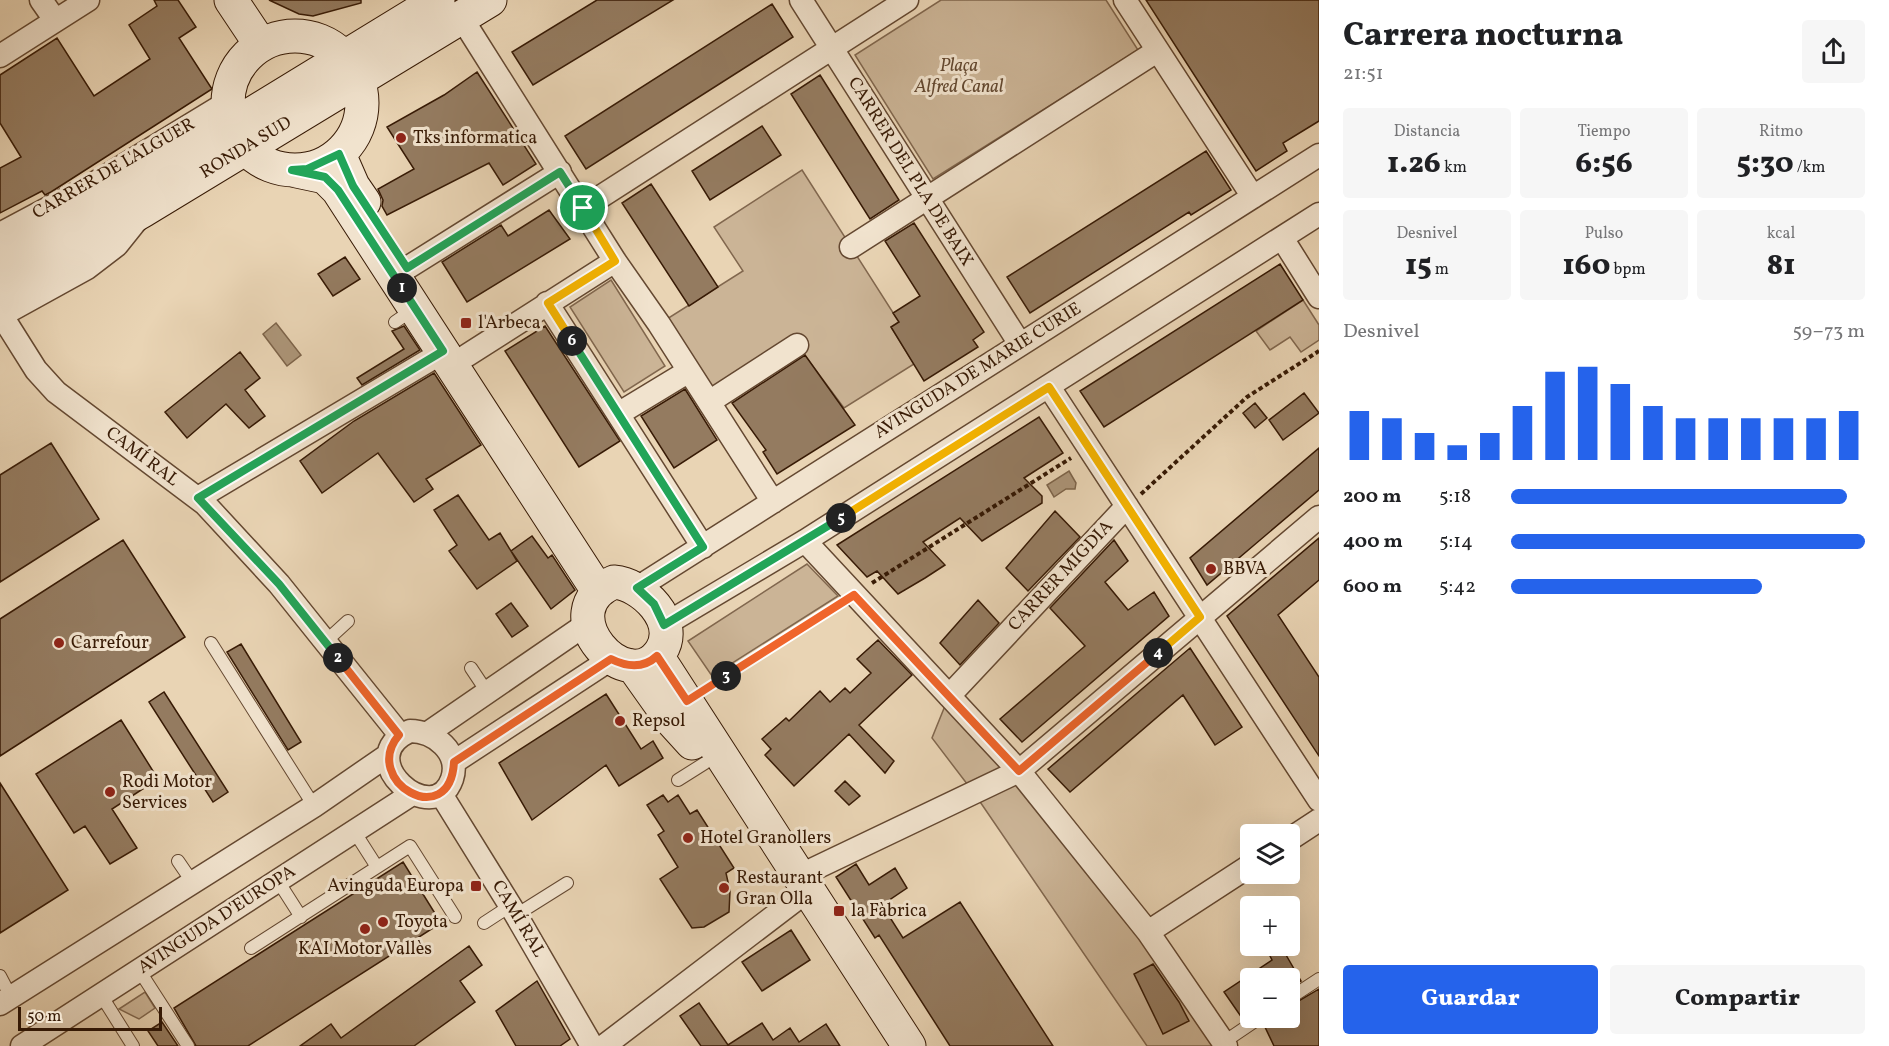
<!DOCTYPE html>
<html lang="es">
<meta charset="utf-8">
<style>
:root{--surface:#fff;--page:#f6f6f6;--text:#202124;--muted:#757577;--accent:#2563eb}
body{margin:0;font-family:Vollkorn,serif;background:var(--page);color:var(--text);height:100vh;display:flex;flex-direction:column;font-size:22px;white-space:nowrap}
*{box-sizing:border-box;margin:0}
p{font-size:20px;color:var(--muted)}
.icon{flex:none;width:33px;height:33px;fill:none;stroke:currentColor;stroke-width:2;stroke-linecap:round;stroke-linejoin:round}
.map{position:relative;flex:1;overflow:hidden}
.drawer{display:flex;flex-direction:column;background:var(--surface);width:570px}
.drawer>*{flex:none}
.controls{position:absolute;left:1240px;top:824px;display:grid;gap:12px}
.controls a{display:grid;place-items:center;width:60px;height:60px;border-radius:6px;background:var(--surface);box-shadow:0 6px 24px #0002;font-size:30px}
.scale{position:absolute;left:18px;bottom:15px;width:144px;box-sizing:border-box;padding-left:6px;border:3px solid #371a05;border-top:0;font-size:16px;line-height:21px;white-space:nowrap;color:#371a05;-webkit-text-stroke:4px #f1e3ce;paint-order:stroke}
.pin{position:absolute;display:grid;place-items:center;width:51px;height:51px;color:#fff;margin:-26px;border:3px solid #fff;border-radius:50%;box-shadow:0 2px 6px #0007}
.km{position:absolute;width:30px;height:30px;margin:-15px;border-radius:50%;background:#222;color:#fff;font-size:16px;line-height:30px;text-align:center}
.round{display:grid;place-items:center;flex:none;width:63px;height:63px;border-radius:6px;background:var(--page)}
.head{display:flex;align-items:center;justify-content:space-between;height:102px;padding:0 24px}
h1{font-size:33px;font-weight:800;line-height:45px}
.figures{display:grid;grid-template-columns:repeat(3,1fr);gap:9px;height:102px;padding:6px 24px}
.figures div{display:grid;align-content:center;border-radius:6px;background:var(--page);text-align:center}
.figures b{font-size:30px;font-weight:800}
.figures small{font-size:16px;font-weight:400}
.figures p{font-size:16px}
.chart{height:168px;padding:12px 24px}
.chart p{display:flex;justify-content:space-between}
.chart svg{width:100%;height:108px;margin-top:6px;stroke:var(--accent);stroke-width:6}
.button{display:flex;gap:12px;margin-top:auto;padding:12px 24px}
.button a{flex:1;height:69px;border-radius:6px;background:var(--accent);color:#fff;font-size:24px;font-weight:800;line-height:69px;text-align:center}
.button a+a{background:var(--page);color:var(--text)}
ul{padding:0 24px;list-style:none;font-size:20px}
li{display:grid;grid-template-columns:96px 72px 1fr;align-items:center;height:45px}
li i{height:15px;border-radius:8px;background:var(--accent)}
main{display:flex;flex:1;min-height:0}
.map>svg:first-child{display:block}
</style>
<main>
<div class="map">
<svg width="1319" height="1046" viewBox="0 0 1319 1046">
<rect width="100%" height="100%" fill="#e9d4b4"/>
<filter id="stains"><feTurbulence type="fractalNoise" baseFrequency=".00333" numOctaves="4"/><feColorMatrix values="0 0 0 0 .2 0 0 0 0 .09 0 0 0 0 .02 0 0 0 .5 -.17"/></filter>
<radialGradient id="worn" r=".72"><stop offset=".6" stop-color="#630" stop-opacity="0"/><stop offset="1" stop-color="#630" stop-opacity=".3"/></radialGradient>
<path fill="#cbb496" stroke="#81674e" stroke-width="1.5" d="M941,0H1106L1138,50L933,179L855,55Z
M802,170L899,322L891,327L914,364L844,408L797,345L705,396L659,324L743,271L714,227Z
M611,280L665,366L624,392L570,307Z
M1303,300L1319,325V340L1301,352L1290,337L1270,350L1256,331Z
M807,564L838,596L712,676L688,641Z
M949,696L1226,1046H1147L974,793L932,738Z
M145,992L155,1008L139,1019L119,1009Z"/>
<path fill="#ac9578" stroke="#7d644a" stroke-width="1.5" d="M276,323L301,355L287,366L263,334Z
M1069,471L1076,483L1075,489H1066L1054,497L1047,485Z"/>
<path fill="#947b60" stroke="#371a05" stroke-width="1.5" d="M154,0H178L196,27L179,38L212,89L51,192L45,195L42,191L0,213V168L21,157L0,123V75L57,38L94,96L150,59L129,25L157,6Z
M269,0H361V3L313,16L299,14Z
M597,0H673L533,85L512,52Z
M1146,0H1319V121L1283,143L1287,151L1256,171Z
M772,4L793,37L586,169L565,136Z
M477,72L536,164L503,185L489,163L387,215L382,206L383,200L378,189L414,169L387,127L444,95Z
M820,75L899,200L870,219L791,94Z
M762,126L781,155L710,200L692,171Z
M1206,151L1231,190L1191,215L1189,212L1030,313L1007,277Z
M651,184L718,287L689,306L622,203Z
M549,210L570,239L467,302L442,262L501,225L508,236Z
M914,223L984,332L973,340L978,347L924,381L891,327L899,322L893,313L920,296L885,241Z
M345,257L360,279L333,296L318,274Z
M1280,264L1303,300L1104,427L1080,391Z
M404,326L420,350L362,385L357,378L404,349L392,331Z
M545,326L620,441L579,467L505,351Z
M240,352L260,378L245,390L265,416L249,428L226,404L187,438L165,412Z
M805,355L855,425L777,474L763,452L766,450L732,403Z
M434,373L481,445L426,479L433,489L414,502L378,453L322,493L300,461L354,421Z
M685,389L717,440L674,468L641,416Z
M1304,393L1319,413L1283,440L1269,420Z
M1255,403L1267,418L1255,428L1243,413Z
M1039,417L1063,453L1024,478L1042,496V503L982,541L960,518L923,542L945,565L925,578L898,594L877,571L867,577L837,545Z
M51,443L99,519L0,582V475Z
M1319,448V490L1207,585L1190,558Z
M458,495L489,540L500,533L517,561L477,589L449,551L457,545L434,510Z
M1055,511L1080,537L1028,591L1006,568Z
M532,536L548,558L552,555L575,590L551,609L511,551Z
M1319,538V580L1278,615L1319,677V756L1227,616Z
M123,540L185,637L0,756V619Z
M1114,540L1128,561L1105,582L1128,610L1154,592L1169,616L1022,742L1000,719L1085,646L1050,608Z
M978,600L999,623L960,665L940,643Z
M511,603L528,626L512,637L496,614Z
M878,640L912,675L859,725L894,761L885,773L849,734L794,786L765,755L771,749L762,739L786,718L789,721L820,691L830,702L845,688L850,693L871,673L857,659Z
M241,644L301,742L288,750L227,652Z
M1190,648L1242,727L1215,745L1183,695L1070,792L1048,769Z
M164,692L228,792L213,802L149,702Z
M606,694L641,749L653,741L663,758L619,786L606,765L532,820L499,763Z
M121,720L158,779L112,809L137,848L110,864L85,826L74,833L36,774Z
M845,781L860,796L849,805L835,791Z
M0,783L68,890L0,933Z
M663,795L668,802L678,795L690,814L697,810L734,868L726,873L730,891L729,912L704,927L692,928L660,879L678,867L658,835L664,831L647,805Z
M403,862L441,923L248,1046H196L174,1008Z
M856,864L869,885L895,868L907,888L882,905L903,938L960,902L1053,1046H950L879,935L875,938L836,877Z
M791,930L810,960L762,991L742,962Z
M469,946L482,965L460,981L475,1002L414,1046H300L331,1024L341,1038Z
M1282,948L1301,981L1290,988V978H1251V1012L1242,1018L1224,992L1272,960L1270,956Z
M1153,964L1179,1002L1189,1021L1163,1034L1134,974Z
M537,981L570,1039L560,1046H516L496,1011Z
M1319,989V1046H1274L1264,1025L1269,1017H1290V1006Z
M699,1003L728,1045L762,1023L773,1040L790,1028L799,1042L826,1024L840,1046H701L680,1016Z
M162,1022L178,1046H158L148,1031Z"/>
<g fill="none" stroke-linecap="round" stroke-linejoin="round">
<defs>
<path id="lane" d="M395,322L414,309
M325,642L348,621
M211,643L314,806
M471,668L487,692
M678,780L705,763
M354,831L377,867
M178,861L193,883
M278,881L301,917
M516,915L567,883
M484,923L510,906
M251,948L410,846L455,917
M139,970L188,1046
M0,976L11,997
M101,995L133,1046
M1290,998L1319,979
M1224,1042L1261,1017"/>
<path id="street" d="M41,0L55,20
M801,0L1020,344
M1125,0L1253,197
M461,17L615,261L659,324L773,502
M0,56L88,0
M583,208L907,0
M0,234L90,186L228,102
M1282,238L1319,297
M851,247L1157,51
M407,268L560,172
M547,303L703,547
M0,316L87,268L117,245L137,220
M2,316L36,370L56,392L205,504L279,584L400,735
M466,356L615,261
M1049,387L1319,800
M709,402L797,345
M618,414L689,371
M198,498L443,352
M805,541L1019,771L1148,932L1226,1046
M637,588L1319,155
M664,625L805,541L1319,214
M949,696L1127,506
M410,731C434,731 461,752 452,779C434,831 349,758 410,731Z
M428,733L588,623
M454,762L611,659
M441,794L516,915L592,1046
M1290,839L1319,820
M799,876L1019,771L1319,517
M1148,932L1251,865
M0,1004L314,806L388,755
M22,1046L412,794
M604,1046L794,901"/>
<path id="secondary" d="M231,0L261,45
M228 103a67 67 0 1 1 134 0a67 67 0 1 1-134 0Z
M339,154L353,186L364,202
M292,170L325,177L338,190L598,591
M0,261L232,126L438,0
M0,293L144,210L490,0
M614,582C642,584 680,621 661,651C628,702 546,611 614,582Z
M657,656L909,1046
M633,666L672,721L692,743"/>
</defs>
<use href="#lane" stroke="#644831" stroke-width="14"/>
<use href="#street" stroke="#644831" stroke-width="25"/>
<use href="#secondary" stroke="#371a05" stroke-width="35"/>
<path stroke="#371a05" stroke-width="4" stroke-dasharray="4.5 3" stroke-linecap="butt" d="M1141,494L1247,397L1319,351
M872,583L1071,458
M707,688L838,605"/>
<use href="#lane" stroke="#f1e3ce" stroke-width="12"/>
<use href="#street" stroke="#f1e3ce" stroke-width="22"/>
<use href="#secondary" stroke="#f1e3ce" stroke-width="33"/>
</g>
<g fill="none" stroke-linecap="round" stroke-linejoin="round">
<defs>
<path id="split-1" d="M402,288L338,190L325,177L292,170L307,169L339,154L353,186L407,268L560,172L583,208"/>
<path id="split-2" d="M338,658L279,584L198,498L443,351L402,288"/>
<path id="split-3" d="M338,658L399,735C360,781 450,833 454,762L611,659C627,667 643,669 657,656L687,701L726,676"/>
<path id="split-4" d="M726,676L854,595L1019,771L1158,653"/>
<path id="split-5" d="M841,518L1049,387L1200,617L1158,653"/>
<path id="split-6" d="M572,341L703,547L637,588L654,604L664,625L841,518"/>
<path id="split-7" d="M572,341L548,303L615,261L583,208"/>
</defs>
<use href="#split-1" stroke="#fff" stroke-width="12"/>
<use href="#split-2" stroke="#fff" stroke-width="12"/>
<use href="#split-3" stroke="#fff" stroke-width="12"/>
<use href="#split-4" stroke="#fff" stroke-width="12"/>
<use href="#split-5" stroke="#fff" stroke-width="12"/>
<use href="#split-6" stroke="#fff" stroke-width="12"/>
<use href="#split-7" stroke="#fff" stroke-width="12"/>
<use href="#split-1" stroke="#22a559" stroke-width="8"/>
<use href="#split-2" stroke="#22a559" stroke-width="8"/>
<use href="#split-3" stroke="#f0652b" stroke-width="8"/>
<use href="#split-4" stroke="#f0652b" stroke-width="8"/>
<use href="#split-5" stroke="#f5b400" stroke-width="8"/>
<use href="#split-6" stroke="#22a559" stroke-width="8"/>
<use href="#split-7" stroke="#f5b400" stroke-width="8"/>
</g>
<g fill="#8f2418" stroke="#f1e3ce" stroke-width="2">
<circle cx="401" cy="138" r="6"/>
<rect x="460" y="317" width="12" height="12" rx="3"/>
<circle cx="1211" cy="569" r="6"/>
<circle cx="59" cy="643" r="6"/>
<circle cx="620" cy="721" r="6"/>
<circle cx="110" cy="792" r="6"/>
<circle cx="688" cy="838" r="6"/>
<rect x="470" y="880" width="12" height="12" rx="3"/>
<circle cx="724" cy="888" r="6"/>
<rect x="833" y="905" width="12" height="12" rx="3"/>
<circle cx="383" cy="922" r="6"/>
<circle cx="365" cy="929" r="6"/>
</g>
<g text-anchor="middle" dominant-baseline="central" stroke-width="6" stroke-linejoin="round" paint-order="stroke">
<g font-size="18" font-style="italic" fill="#634830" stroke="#f1e3ce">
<text x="959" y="66">Plaça<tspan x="959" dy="21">Alfred Canal</tspan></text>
</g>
<g font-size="18" fill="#371a05" stroke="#f1e3ce" text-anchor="start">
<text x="413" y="138">Tks informatica</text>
<text x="478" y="323">l'Arbeca</text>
<text x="1223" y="569">BBVA</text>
<text x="71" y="643">Carrefour</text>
<text x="632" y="721">Repsol</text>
<text x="122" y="782">Rodi Motor<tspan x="122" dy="21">Services</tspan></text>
<text x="700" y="838">Hotel Granollers</text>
<text x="736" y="878">Restaurant<tspan x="736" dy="21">Gran Olla</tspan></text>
<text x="464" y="886" text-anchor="end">Avinguda Europa</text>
<text x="851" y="911">la Fàbrica</text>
<text x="395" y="922">Toyota</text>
<text x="365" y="949" text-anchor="middle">KAI Motor Vallès</text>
</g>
<g font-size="18" fill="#371a05" stroke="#f1e3ce">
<text transform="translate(246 148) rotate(-31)">RONDA SUD</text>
<text transform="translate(114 169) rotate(-30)">CARRER DE L'ALGUER</text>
<text transform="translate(910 172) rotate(58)">CARRER DEL PLA DE BAIX</text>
<text transform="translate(978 371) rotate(-32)">AVINGUDA DE MARIE CURIE</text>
<text transform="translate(142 457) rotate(37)">CAMÍ RAL</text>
<text transform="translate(1061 576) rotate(-47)">CARRER MIGDIA</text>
<text transform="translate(518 919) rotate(59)">CAMÍ RAL</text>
<text transform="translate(217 920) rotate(-33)">AVINGUDA D'EUROPA</text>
</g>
</g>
<rect width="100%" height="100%" filter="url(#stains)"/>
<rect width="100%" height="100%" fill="url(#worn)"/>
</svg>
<div class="controls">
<a><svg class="icon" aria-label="layers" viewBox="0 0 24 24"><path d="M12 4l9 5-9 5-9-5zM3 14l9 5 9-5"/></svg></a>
<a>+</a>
<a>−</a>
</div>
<div class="scale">50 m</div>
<div class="pin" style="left:583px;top:208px;background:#1e9e55"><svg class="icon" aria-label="arrive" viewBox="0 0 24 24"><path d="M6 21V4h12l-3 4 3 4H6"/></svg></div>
<b class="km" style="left:402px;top:288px">1</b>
<b class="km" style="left:338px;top:658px">2</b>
<b class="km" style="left:726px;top:676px">3</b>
<b class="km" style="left:1158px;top:653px">4</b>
<b class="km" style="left:841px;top:518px">5</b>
<b class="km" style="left:572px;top:341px">6</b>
</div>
<section class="drawer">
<div class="head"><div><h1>Carrera nocturna</h1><p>21:51</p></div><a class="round"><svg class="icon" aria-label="share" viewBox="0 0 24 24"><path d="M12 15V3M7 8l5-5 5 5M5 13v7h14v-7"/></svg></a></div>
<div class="figures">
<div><p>Distancia</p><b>1.26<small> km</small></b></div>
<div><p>Tiempo</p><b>6:56</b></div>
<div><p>Ritmo</p><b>5:30<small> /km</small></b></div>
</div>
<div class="figures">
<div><p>Desnivel</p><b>15<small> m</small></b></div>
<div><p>Pulso</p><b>160<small> bpm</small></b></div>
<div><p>kcal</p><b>81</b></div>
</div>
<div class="chart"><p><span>Desnivel</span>59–73 m</p>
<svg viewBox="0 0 160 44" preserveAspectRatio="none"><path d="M5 44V24M15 44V27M25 44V33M35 44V38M45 44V33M55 44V22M65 44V8M75 44V6M85 44V13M95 44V22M105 44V27M115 44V27M125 44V27M135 44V27M145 44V27M155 44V24"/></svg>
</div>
<ul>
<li><b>200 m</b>5:18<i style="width:95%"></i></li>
<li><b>400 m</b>5:14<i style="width:100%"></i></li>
<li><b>600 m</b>5:42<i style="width:71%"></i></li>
</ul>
<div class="button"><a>Guardar</a><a>Compartir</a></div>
</section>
</main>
